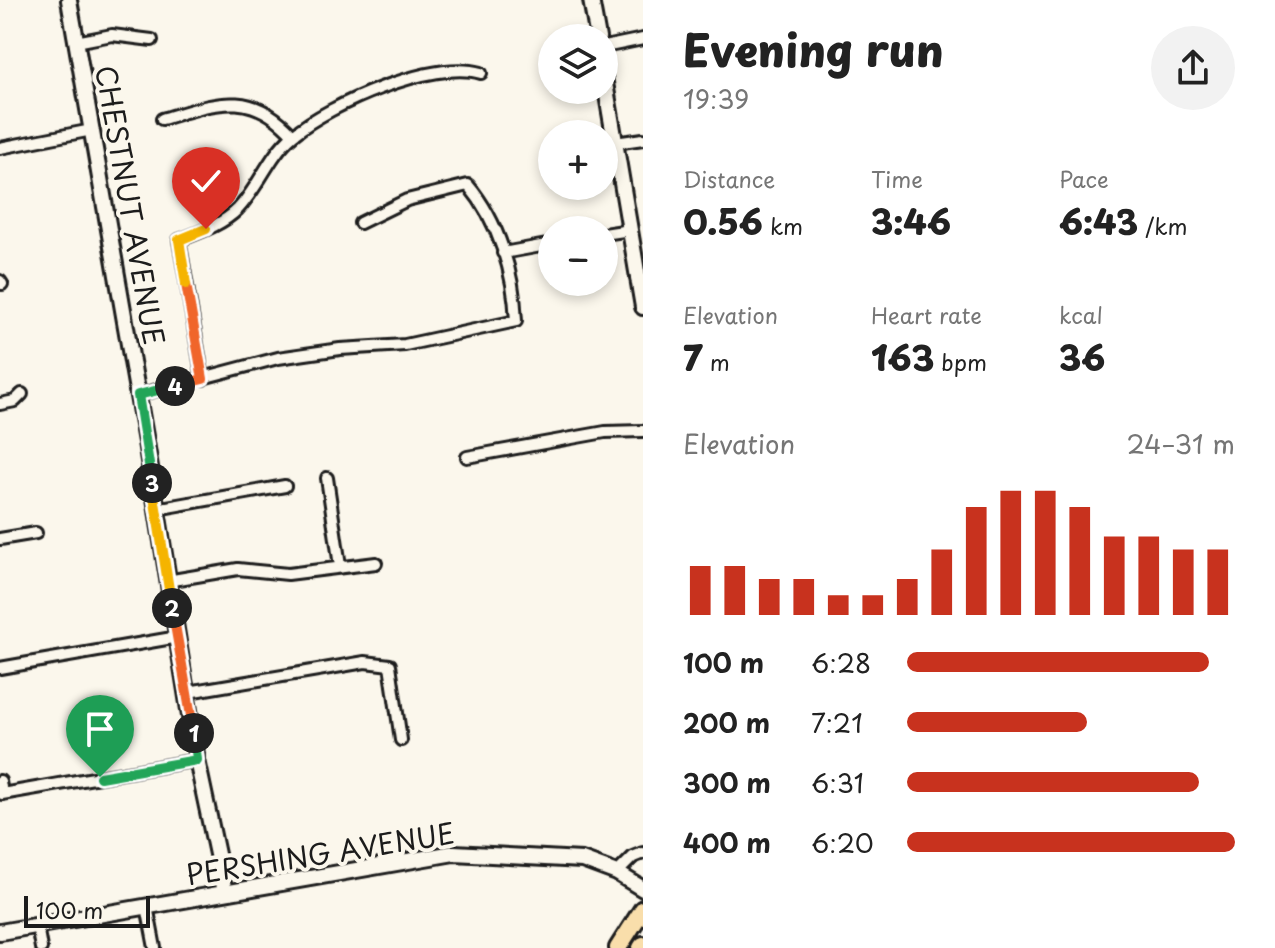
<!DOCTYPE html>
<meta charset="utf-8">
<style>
:root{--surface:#fff;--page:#f2f2f2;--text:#222;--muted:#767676;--accent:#c8321e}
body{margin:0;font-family:"Playpen Sans",sans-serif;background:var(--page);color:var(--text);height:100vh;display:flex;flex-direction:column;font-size:30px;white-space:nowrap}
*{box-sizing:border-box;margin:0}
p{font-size:26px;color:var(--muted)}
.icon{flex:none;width:44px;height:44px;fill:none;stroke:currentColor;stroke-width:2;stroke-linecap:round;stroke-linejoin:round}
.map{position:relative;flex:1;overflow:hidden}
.panel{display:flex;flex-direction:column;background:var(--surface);width:632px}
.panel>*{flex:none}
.buttons{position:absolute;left:538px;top:24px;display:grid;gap:16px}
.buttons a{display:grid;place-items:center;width:80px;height:80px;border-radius:50%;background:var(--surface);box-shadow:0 4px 12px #0003;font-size:40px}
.scale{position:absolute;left:24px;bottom:20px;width:126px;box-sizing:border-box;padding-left:8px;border:4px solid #1c1c1c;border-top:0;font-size:22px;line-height:28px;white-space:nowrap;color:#1c1c1c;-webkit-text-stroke:6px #fbf7ec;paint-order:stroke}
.pin{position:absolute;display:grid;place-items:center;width:68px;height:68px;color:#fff;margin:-82px -34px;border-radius:50% 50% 50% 0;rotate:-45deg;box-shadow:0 0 8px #0007}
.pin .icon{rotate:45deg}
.km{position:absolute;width:40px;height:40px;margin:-20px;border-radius:50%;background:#222;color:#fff;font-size:22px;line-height:40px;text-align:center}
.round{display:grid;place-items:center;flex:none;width:84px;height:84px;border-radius:42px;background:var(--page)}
.head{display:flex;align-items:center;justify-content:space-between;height:136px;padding:0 40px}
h1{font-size:44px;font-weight:800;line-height:60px}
.metrics{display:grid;grid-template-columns:repeat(3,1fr);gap:12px;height:136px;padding:8px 40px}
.metrics div{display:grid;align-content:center}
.metrics b{font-size:34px;font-weight:800}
.metrics small{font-size:22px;font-weight:400}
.metrics p{font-size:22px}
.chart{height:224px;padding:16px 40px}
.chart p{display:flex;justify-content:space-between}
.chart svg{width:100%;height:144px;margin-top:8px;stroke:var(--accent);stroke-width:6}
ul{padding:0 40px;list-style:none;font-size:26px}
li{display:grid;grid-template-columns:128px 96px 1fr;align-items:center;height:60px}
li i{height:20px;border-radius:10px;background:var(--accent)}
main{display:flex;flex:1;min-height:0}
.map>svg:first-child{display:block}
</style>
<main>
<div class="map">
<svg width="643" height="948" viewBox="0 0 643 948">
<rect width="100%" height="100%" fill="#fbf7ec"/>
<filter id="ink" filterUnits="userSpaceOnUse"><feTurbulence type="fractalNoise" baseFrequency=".0125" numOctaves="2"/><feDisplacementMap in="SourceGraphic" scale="16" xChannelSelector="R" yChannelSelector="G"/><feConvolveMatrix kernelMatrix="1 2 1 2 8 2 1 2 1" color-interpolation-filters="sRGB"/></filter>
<g filter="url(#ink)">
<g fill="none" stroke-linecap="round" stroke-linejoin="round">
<defs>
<path id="street" d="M76,42L112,35L152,40
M604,47L643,39
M162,119C214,104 250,87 293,135
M615,143L643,139
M0,148L92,130
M604,234L630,230
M503,253L552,244
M0,281L2,284
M203,379L179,240C200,232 222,225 238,209C259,187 269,155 293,135C330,104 433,59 481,73
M138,395L278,358L340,349L405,345L516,321C514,273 499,222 468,185L407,200L360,223
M0,404L15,401L22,394
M467,457L605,432L643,431
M327,478L340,566
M156,509L285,486
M0,539L36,533
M167,581L238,569L288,574L376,563
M0,668L178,637
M188,692L365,662L390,665L401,740
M0,781L2,794L197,760
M617,873L633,857L643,853
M147,906L155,948
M37,926L41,948"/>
<path id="secondary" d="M69,0L146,442L197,760L225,892
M591,0L598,38
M604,77L643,307
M0,932L454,853L582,860L617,873L643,889"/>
<path id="primary" d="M618,948L643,909
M641,948L643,945"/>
</defs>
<use href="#street" stroke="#1c1c1c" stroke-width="16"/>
<use href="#secondary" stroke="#1c1c1c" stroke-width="20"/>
<use href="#primary" stroke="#1c1c1c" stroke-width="22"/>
<use href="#street" stroke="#fbf7ec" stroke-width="10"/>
<use href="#secondary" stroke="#fbf7ec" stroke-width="14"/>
<use href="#primary" stroke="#f9deab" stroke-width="16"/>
</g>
</g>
<g fill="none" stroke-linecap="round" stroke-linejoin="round" filter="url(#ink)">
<defs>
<path id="split-1" d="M100,777L197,760L194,733"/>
<path id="split-2" d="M172,608L194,733"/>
<path id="split-3" d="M152,483L172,608"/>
<path id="split-4" d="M152,483L138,395L175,386"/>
<path id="split-5" d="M175,386L203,379L186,284"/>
<path id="split-6" d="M186,284L179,240L206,229"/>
</defs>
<use href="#split-1" stroke="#fff" stroke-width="16"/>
<use href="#split-2" stroke="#fff" stroke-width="16"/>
<use href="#split-3" stroke="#fff" stroke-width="16"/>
<use href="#split-4" stroke="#fff" stroke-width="16"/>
<use href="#split-5" stroke="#fff" stroke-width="16"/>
<use href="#split-6" stroke="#fff" stroke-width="16"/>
<use href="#split-1" stroke="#22a559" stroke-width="10"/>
<use href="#split-2" stroke="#f0652b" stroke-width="10"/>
<use href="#split-3" stroke="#f5b400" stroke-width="10"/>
<use href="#split-4" stroke="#22a559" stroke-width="10"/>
<use href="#split-5" stroke="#f0652b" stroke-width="10"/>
<use href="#split-6" stroke="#f5b400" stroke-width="10"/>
</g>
<g text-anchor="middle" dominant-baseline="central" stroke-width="8" stroke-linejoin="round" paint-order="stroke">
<g font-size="28" fill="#1c1c1c" stroke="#fbf7ec">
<text transform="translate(131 205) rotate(80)">CHESTNUT AVENUE</text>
<text transform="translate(320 853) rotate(-9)">PERSHING AVENUE</text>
</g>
</g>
</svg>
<div class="buttons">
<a><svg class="icon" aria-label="layers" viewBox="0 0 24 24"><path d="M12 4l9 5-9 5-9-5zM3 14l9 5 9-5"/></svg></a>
<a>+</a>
<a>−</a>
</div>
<div class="scale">100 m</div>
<div class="pin" style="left:100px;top:777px;background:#1e9e55"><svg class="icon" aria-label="arrive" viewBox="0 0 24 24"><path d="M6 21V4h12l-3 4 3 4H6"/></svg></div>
<div class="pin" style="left:206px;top:229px;background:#d93025"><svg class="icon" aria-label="check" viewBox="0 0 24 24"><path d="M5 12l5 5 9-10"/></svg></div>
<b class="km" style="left:194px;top:733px">1</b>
<b class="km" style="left:172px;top:608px">2</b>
<b class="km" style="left:152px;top:483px">3</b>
<b class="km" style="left:175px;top:386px">4</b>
</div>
<section class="panel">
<div class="head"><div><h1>Evening run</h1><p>19:39</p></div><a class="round"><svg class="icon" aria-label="share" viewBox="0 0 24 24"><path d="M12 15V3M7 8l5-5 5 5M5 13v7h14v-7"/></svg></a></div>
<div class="metrics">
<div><p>Distance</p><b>0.56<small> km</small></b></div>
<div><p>Time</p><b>3:46</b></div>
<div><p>Pace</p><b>6:43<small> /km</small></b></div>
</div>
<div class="metrics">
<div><p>Elevation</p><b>7<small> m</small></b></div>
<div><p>Heart rate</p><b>163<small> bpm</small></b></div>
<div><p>kcal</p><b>36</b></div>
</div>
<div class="chart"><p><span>Elevation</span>24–31 m</p>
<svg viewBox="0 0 160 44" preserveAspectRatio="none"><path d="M5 44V29M15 44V29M25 44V33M35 44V33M45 44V38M55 44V38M65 44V33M75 44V24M85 44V11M95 44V6M105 44V6M115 44V11M125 44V20M135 44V20M145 44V24M155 44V24"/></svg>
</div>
<ul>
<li><b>100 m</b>6:28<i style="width:92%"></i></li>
<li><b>200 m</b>7:21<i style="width:55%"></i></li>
<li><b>300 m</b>6:31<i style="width:89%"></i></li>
<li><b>400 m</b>6:20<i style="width:100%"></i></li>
</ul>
</section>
</main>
